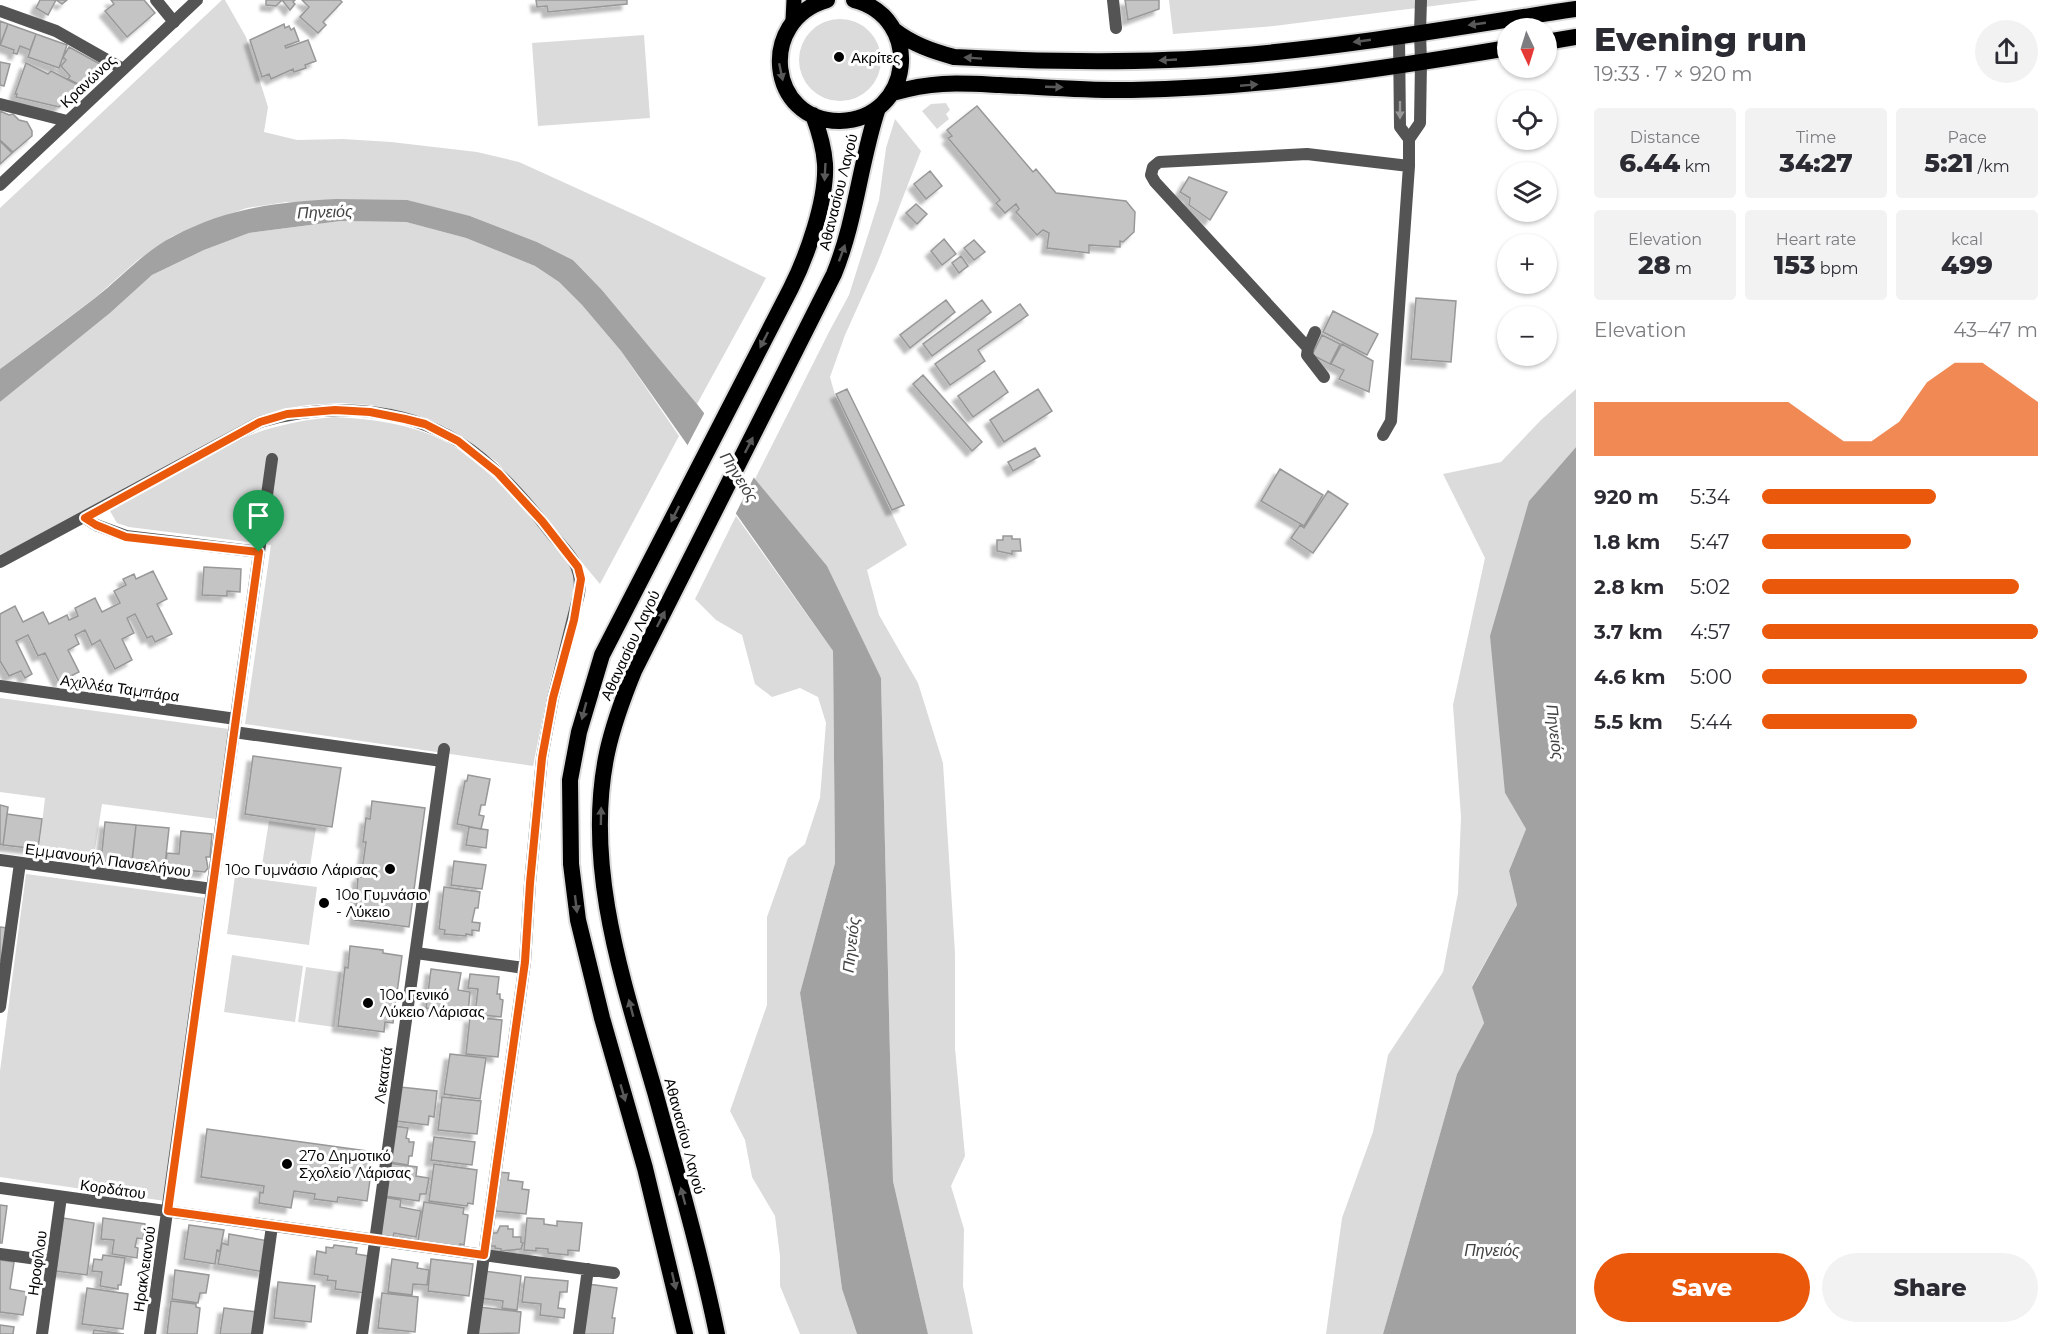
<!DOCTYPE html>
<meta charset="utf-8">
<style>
:root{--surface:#fff;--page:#f2f2f3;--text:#2b2b33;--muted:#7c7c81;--accent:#ea580c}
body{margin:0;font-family:Montserrat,sans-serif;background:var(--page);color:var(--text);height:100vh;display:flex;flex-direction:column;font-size:22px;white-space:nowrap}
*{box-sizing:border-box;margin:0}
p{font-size:20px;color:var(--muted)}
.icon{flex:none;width:33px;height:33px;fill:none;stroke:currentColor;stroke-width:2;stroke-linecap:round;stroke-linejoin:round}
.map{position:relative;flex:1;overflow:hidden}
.sheet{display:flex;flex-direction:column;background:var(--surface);width:480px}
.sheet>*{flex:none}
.needle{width:39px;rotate:176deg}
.tools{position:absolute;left:1497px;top:18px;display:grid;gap:12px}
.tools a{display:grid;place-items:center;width:60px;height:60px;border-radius:50%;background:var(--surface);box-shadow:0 2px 4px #0004;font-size:30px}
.pin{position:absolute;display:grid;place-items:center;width:51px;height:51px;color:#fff;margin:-62px -26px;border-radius:50% 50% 50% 0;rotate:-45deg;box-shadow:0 0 6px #0007}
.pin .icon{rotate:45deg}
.round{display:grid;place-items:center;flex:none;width:63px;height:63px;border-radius:32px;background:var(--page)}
.headline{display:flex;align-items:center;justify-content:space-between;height:102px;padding:0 18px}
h1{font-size:33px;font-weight:800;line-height:45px}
.figures{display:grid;grid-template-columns:repeat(3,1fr);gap:9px;height:102px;padding:6px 18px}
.figures div{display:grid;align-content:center;border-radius:6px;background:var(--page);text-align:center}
.figures b{font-size:26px;font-weight:800}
.figures small{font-size:16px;font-weight:400}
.figures p{font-size:16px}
.chart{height:168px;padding:12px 18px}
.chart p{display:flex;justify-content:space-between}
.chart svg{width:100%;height:108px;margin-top:6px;fill:var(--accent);opacity:.7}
.primary-button{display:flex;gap:12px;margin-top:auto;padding:12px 18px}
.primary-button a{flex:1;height:69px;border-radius:36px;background:var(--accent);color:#fff;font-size:24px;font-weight:800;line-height:69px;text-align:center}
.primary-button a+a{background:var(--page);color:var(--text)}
ul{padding:0 18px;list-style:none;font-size:20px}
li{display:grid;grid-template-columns:96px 72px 1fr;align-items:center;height:45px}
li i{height:15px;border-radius:8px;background:var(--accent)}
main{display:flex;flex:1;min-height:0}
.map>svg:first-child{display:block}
</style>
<main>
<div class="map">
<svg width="1576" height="1334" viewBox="0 0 1576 1334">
<defs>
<filter id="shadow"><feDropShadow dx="-5.5" dy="5.5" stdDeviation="1.5" flood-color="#0004"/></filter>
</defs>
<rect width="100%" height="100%" fill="#fff"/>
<path fill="#dbdbdb" d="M222,0H225L246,37L268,107L264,132L297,140L343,139L391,142L477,152L519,162L642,218L766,278L697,404L602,290L573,260L537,242L470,216L286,202L247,208L195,226L171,237L139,259L96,297L0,369V208Z
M1169,0H1480L1274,26L1173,34Z
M799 60a41 41 0 1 1 82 0a41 41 0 1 1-82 0Z
M644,35L650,118L538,126L532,43Z
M946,103L950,110L946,114L949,119L937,129L922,111L931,104Z
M895,119L921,151L877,264L845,335L830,377L835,395L907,545L867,570L879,615L918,683L943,763L955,953V1048L965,1156L951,1186L964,1229L963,1286L973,1334H928L893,1181L881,678L755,479L830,330L849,295L879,200L886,148Z
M341,221L406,222L466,238L535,266L559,282L582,305L621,351L679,436L600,584L497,462L446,427L429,420L396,410L370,405L341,403L307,405L284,409L243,424L82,514L0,555V402L110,313L152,275L204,250L249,233Z
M1576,389V447L1529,501L1505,793L1526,829L1509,871L1517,905L1472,986L1484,1023L1457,1074L1383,1334H1326L1342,1218L1373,1132L1388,1055L1443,972L1458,893L1461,817L1453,705L1485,558L1443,474L1501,462L1541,420Z
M335,417C372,419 413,424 446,442C493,467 536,524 569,564L573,572L575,590L550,682L533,766L245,724L271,545L129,527L117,523L110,511L233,442C267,427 299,420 335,417Z
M736,516L833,651L835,863L800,993L828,1181L842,1289L857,1334H800L780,1286V1256L775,1216L752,1177L745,1140L730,1111L767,1005V917L788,858L805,844L820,798L826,723L818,697L800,688L772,697L755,684L742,635L716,620L695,599Z
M0,698L229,729L216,819L102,804L94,856L39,849L45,798L0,792Z
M269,821L316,828L309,872L262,865Z
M26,874L206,898L165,1201L0,1177V1071Z
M235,876L317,887L309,945L227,934Z
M232,955L303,966L295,1022L224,1012Z
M306,967L341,972L334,1027L298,1022Z"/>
<path fill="#a2a2a2" d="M337,199L407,200L470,216L537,242L573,260L602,290L697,404L755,479L827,566L881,678L893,1181L928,1334H857L842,1289L828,1181L800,993L835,863L833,651L621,351L582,305L559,282L535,266L466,238L406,222L341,221L249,233L204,250L152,275L110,313L0,402V369C32,345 64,322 95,298C121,278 144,251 174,236C227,208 277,202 337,199Z
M1576,447V1334H1383L1457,1074L1484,1023L1472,987L1517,905L1509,871L1526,829L1505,793L1490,636L1529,501Z"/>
<path fill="#fff" d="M706,410L755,475L734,517L685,450Z"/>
<path fill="#c4c4c4" stroke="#989898" stroke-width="1.5" filter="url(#shadow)" d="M40,0H67L62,4L56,0L48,15L36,8Z
M111,0H144L155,13L127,37L105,11L114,4Z
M266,0H282L276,6L266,5Z
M282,0H295L293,2L295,4L290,10Z
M302,0H340L342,2L323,22L326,25L318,33L300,17L309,7Z
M536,0H627V4L548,12L547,6L537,7Z
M1125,0H1159V9L1128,20Z
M0,21L8,24L0,46Z
M8,24L36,34L30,50L20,46L17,54L13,53L14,50L0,45Z
M284,24L285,28L289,26L291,30L294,28L299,41L285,46L286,48L308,40L316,61L305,65L306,68L294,72L293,69L271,79L269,74L262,77L250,40Z
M36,34L67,45L59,68L28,57Z
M69,47L100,64L80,85L68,79L70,76L61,66L66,60L63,57Z
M0,62L10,64L4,86L0,85Z
M26,63L48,74L51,71L80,86L59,107L16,97L17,94H15Z
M977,106L1033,172L1036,169L1056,193L1126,201L1135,212L1134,232L1123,242L1120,241V247L1089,245V253L1047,248L1049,233L1043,230L1037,235L1016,212L1019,209L1016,204L1005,213L996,203L1000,200L948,138L952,136L947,130Z
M0,111L9,115L13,114L19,120L27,122L32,131V136L13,152L0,140Z
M0,141L12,153L0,164Z
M930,171L942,186L926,199L914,184Z
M1189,177L1227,192L1210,220L1189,205L1190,198L1180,192Z
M916,204L927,214L917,224L906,213Z
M944,239L956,254L942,265L931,251Z
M974,240L985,252L974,260L964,248Z
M961,256L968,266L959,273L952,263Z
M1416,298L1456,301L1451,362L1411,359Z
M946,300L955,312L910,348L900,335Z
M982,300L991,312L932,356L923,344Z
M1020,304L1028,315L978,350L985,361L950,385L935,364Z
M1333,311L1378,334L1367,355L1323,332Z
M1322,335L1340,344L1330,364L1312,355Z
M1342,344L1373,361L1369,392L1339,379L1344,370L1331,364Z
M994,371L1008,392L973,417L958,396Z
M923,375L982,442L972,451L913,384Z
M847,389L904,505L892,510L836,394Z
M1038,389L1052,411L1004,442L990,420Z
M1035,448L1040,456L1013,471L1008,462Z
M1280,469L1323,495L1304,526L1261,501Z
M1328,491L1348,504L1313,553L1291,538L1300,525L1304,528Z
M1003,536H1012V539H1020L1021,551H1012V554L997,551V540H1003Z
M204,567L241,569L240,592L227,591V596L202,595Z
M153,571L167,599L157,604L172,634L155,642L152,636L147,638L135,614L127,618L134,633L122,639L132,660L115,669L100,640L92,645L85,630L75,635L79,644L68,650L79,672L59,682L45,653L38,656L28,635L16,641L32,674L25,678L21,671L9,676L0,661V614L15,606L23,622L43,612L49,624L67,615L69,620L78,616L75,608L95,598L102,612L120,603L114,591L126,585L123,579L134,574L136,579Z
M253,756L341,768L332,827L245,814Z
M468,775L490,779L485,805H481L479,815L484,816L481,829L457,824L465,781H467Z
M372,801L425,808L409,927L355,920L358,876L361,877L366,842H363L366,818L370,819Z
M0,805L8,807L3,845L0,844Z
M7,814L42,819L38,849L3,845Z
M105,822L136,825L132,860L127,859V863L101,861Z
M136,825L169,828L165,865L132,862Z
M469,827L488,830L486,848L466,845Z
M181,831L212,834L210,857H206L208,868L205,872L165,868L167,853L179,854Z
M454,861L486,865L482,889L451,885Z
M444,887L480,892L478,908H475L472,922L480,923L479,931L472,930V935L466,934V936L444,934L445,930L439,929Z
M0,927L7,928L1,961H0Z
M350,946L383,950V953L402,956L393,1023L385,1022L384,1032L338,1026L345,967L348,968Z
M431,969L461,973L458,990L470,992L468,1013L426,1008Z
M470,974L499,977L497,994H500V999L503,1000L501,1017L475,1014L478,989L468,988Z
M470,1017L502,1020L498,1057L466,1054Z
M450,1054L486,1058L480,1099L444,1094Z
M400,1087L437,1091L434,1117L429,1116L428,1125L396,1121Z
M442,1097L481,1101L477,1134L438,1130Z
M394,1126L408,1128L406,1138L409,1139V1142H414L412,1156H409L408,1165L389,1162Z
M207,1129L374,1152L367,1201L338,1197L337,1202L314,1199L315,1194L294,1191L291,1208L259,1203L260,1192L263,1193L264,1186L201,1177Z
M434,1137L475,1142L472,1165L431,1160Z
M388,1163L417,1167L416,1176L429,1178L426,1194H420L419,1201L384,1196Z
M434,1164L477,1170L473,1204L468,1203L467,1206L429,1201Z
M497,1172L509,1173L508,1180L523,1182L522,1189L529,1190L526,1214L496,1211Z
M383,1197L401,1200L400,1207L421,1211L416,1237L394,1233L393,1237L377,1235Z
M424,1202L464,1208L463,1214L468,1215L464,1245L460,1244V1248L418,1241Z
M0,1205L7,1206L2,1243H0Z
M63,1218L94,1223L87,1275L56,1271Z
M103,1218L145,1224L143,1239L137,1238L135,1247L138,1248L137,1258L112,1254L114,1240L101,1239Z
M527,1218L544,1219V1224L557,1226V1221L582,1223L579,1251L568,1250V1255L548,1253V1249L536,1248V1251L524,1250Z
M189,1225L224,1230L220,1251L217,1250L215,1264L184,1259Z
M500,1226H508V1229H513V1237H521V1242L523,1243L521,1249L501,1251V1249L495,1248V1246H489L493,1233H497Z
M229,1234L269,1241L264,1272L218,1264L222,1243L228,1245Z
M334,1245L357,1248L356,1254L368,1256L365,1293L335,1289L336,1281L327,1280L328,1276L314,1274L317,1251L326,1253V1247L333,1248Z
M103,1255L125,1258L121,1285H118V1289L100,1286L102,1272L92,1271L94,1259L102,1260Z
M392,1259L418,1263L417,1268L429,1270L427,1285L413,1284L412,1295L388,1292Z
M431,1259L473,1264L469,1296L428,1291Z
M0,1260L14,1262L10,1289L27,1292L23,1315L0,1312Z
M175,1270L209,1275L206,1293H200L198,1303L172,1299Z
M484,1271L521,1276L517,1310L502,1308L503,1301L480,1298Z
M525,1277L568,1281L567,1292H560L558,1308L565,1309L564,1318L540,1315L541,1304L522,1302Z
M278,1282L315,1286L311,1322L274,1318Z
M588,1284L617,1288L612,1318H615L613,1334H584Z
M87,1288L128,1294L123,1329L82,1324Z
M382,1293L418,1297L415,1332L378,1328Z
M171,1301L196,1304V1307L200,1308L197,1334H167Z
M479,1307L521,1312L519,1333L476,1334Z
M224,1308L257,1312L254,1334H220Z
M0,1325L14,1327L13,1334H0Z
M94,1330L124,1334H93Z"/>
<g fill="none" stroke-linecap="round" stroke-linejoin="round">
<defs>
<path id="primary" d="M793,20L794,0"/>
<path id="trunk" d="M827,0C757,20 768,122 840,121C913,119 924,18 854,0
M894,30C912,44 932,51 954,57C1047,62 1140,64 1232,56C1348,47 1462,26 1576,9
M1546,42L1576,37
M892,93C934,81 957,83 1000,85C1044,87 1088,91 1132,90C1259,88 1383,69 1508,48
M685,1334L645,1168L602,1018L578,920L571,864L570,780L579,732L602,655L791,288C807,256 827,200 825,164C824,147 819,131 813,115
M717,1334C700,1252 677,1172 655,1092C624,984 583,867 607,753C613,725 623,698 634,671L834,274C856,220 860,162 878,108"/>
</defs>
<use href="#primary" stroke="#dbdbdb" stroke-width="18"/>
<use href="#trunk" stroke="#dbdbdb" stroke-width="20"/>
<path stroke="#545454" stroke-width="12" d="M156,0L174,22
M1113,0L1116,28
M0,11L56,31L123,69
M0,104L67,121
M1409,139L1420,123L1421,62L1420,33L1421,0
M1315,332L1308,348L1155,182L1151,175L1153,167L1159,162L1307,154L1409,166
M1308,348L1307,355L1324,377
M1383,435L1391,421L1409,166V139L1400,127L1399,36
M85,518L96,525L126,536L259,552
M0,562L260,422C323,403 401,405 459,442C493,463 522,496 547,528C565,552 584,562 579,594L553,698L542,758L530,883L525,962L473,1334
M0,686L236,719
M234,732L442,761
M0,860L212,889
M416,953L524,968
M0,1007L20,863
M0,1188L614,1273
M0,1254L52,1261
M42,1334L61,1197
M150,1334L272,459
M257,1334L272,1226
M362,1334L444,749
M579,1334L588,1269"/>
<path stroke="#545454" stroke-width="12" d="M0,185L197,0"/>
<use href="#primary" stroke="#000" stroke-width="15"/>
<use href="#trunk" stroke="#000" stroke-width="16"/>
</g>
<defs><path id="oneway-solid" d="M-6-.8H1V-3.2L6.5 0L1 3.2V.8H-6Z" transform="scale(1.5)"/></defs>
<g fill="#595959">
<use href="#oneway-solid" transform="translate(1477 24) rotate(172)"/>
<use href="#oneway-solid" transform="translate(1362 41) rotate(172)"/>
<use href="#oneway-solid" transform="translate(973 58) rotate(-176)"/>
<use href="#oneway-solid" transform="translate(1168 60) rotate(177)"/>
<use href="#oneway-solid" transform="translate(781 72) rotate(78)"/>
<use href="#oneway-solid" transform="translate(1249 85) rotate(-5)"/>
<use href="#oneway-solid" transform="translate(1054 87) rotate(2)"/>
<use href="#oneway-solid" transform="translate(825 172) rotate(93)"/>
<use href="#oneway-solid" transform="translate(842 253) rotate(-70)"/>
<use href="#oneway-solid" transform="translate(764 340) rotate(117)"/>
<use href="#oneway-solid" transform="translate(749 445) rotate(-63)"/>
<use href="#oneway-solid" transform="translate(675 514) rotate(117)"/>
<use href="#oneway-solid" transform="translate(661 619) rotate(-63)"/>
<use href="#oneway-solid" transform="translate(584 711) rotate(105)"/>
<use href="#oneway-solid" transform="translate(601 816) rotate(-89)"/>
<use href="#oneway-solid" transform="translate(576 904) rotate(83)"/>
<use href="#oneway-solid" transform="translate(631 1008) rotate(-105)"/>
<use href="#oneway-solid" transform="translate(623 1093) rotate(74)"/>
<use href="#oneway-solid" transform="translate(683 1196) rotate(-105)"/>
<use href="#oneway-solid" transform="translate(674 1281) rotate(77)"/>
</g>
<use fill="#989898" href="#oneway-solid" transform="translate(1400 110) rotate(90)"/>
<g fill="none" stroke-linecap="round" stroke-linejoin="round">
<defs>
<path id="route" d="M335,410L370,412L405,419L425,424L458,441L498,473L542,521L578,567L581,579L574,620L553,698L542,758L530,883L525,962L484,1255L168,1211L259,552L126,537L96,525L85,518L260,422L287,414Z"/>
</defs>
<use href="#route" stroke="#fff" stroke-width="12"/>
<use href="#route" stroke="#ea580c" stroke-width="8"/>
</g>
<g fill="#000" stroke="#fff" stroke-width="2">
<circle cx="839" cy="57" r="6"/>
<circle cx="390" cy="869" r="6"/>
<circle cx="324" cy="903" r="6"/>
<circle cx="368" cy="1003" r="6"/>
<circle cx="287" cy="1164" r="6"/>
</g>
<g text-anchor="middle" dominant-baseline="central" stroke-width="6" stroke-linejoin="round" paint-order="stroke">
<g font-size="15" fill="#000" stroke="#fff" text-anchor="start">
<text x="851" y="57">Ακρίτες</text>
<text x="378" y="869" text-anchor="end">10o Γυμνάσιο Λάρισας</text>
<text x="336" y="894">10ο Γυμνάσιο<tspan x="336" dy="17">- Λύκειο</tspan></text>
<text x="380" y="994">10ο Γενικό<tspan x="380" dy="17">Λύκειο Λάρισας</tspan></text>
<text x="299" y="1155">27ο Δημοτικό<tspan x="299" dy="17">Σχολείο Λάρισας</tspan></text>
</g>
<g font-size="15" fill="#000" stroke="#fff">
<text transform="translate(88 81) rotate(-43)">Κρανώνος</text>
<text transform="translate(838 192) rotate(-76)">Αθανασίου Λαγού</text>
<text transform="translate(630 645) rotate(-65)">Αθανασίου Λαγού</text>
<text transform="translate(120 688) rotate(8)">Αχιλλέα Ταμπάρα</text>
<text transform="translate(108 860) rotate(8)">Εμμανουήλ Πανσελήνου</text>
<text transform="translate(383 1075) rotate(-82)">Λεκατσά</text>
<text transform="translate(685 1136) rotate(75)">Αθανασίου Λαγού</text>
<text transform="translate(113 1189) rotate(8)">Κορδάτου</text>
<text transform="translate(37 1263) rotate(-82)">Ηροφίλου</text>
<text transform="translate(144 1269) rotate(-82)">Ηρακλειανού</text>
</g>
<g font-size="16" font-style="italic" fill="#434343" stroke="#fff">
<text transform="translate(325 212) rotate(-2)">Πηνειός</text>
<text transform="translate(739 477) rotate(57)">Πηνειός</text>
<text transform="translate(1555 732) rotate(83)">Πηνειός</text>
<text transform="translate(851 945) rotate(-84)">Πηνειός</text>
<text x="1492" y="1250">Πηνειός</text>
</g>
</g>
</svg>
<div class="tools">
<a><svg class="needle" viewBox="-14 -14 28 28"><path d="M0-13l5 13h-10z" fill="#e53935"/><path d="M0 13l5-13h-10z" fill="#7c7c81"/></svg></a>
<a><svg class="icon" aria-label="locate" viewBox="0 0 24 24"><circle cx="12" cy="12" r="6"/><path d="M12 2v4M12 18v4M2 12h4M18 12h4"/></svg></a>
<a><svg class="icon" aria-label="layers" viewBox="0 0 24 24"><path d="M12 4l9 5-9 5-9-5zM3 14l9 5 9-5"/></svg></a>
<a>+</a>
<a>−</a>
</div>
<div class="pin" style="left:259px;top:552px;background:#1e9e55"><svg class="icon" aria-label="arrive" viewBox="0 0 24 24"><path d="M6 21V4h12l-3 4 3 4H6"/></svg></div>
</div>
<section class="sheet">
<div class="headline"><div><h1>Evening run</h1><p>19:33 · 7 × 920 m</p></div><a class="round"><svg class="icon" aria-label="share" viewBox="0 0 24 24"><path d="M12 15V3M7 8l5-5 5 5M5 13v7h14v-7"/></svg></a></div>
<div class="figures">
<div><p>Distance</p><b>6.44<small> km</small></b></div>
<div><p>Time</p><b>34:27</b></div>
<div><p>Pace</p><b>5:21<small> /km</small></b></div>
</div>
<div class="figures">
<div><p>Elevation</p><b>28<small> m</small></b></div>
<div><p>Heart rate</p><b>153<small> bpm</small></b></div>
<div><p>kcal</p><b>499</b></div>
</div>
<div class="chart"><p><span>Elevation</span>43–47 m</p>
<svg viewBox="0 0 160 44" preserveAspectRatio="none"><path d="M0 44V22L10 22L20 22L30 22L40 22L50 22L60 22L70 22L80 30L90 38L100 38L110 30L120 14L130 6L140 6L150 14L160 22V44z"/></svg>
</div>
<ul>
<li><b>920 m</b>5:34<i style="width:63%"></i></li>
<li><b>1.8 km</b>5:47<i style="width:54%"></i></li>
<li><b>2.8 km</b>5:02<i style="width:93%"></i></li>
<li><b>3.7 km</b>4:57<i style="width:100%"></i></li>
<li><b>4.6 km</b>5:00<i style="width:96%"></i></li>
<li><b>5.5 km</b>5:44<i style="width:56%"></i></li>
</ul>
<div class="primary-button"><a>Save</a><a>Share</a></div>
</section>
</main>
